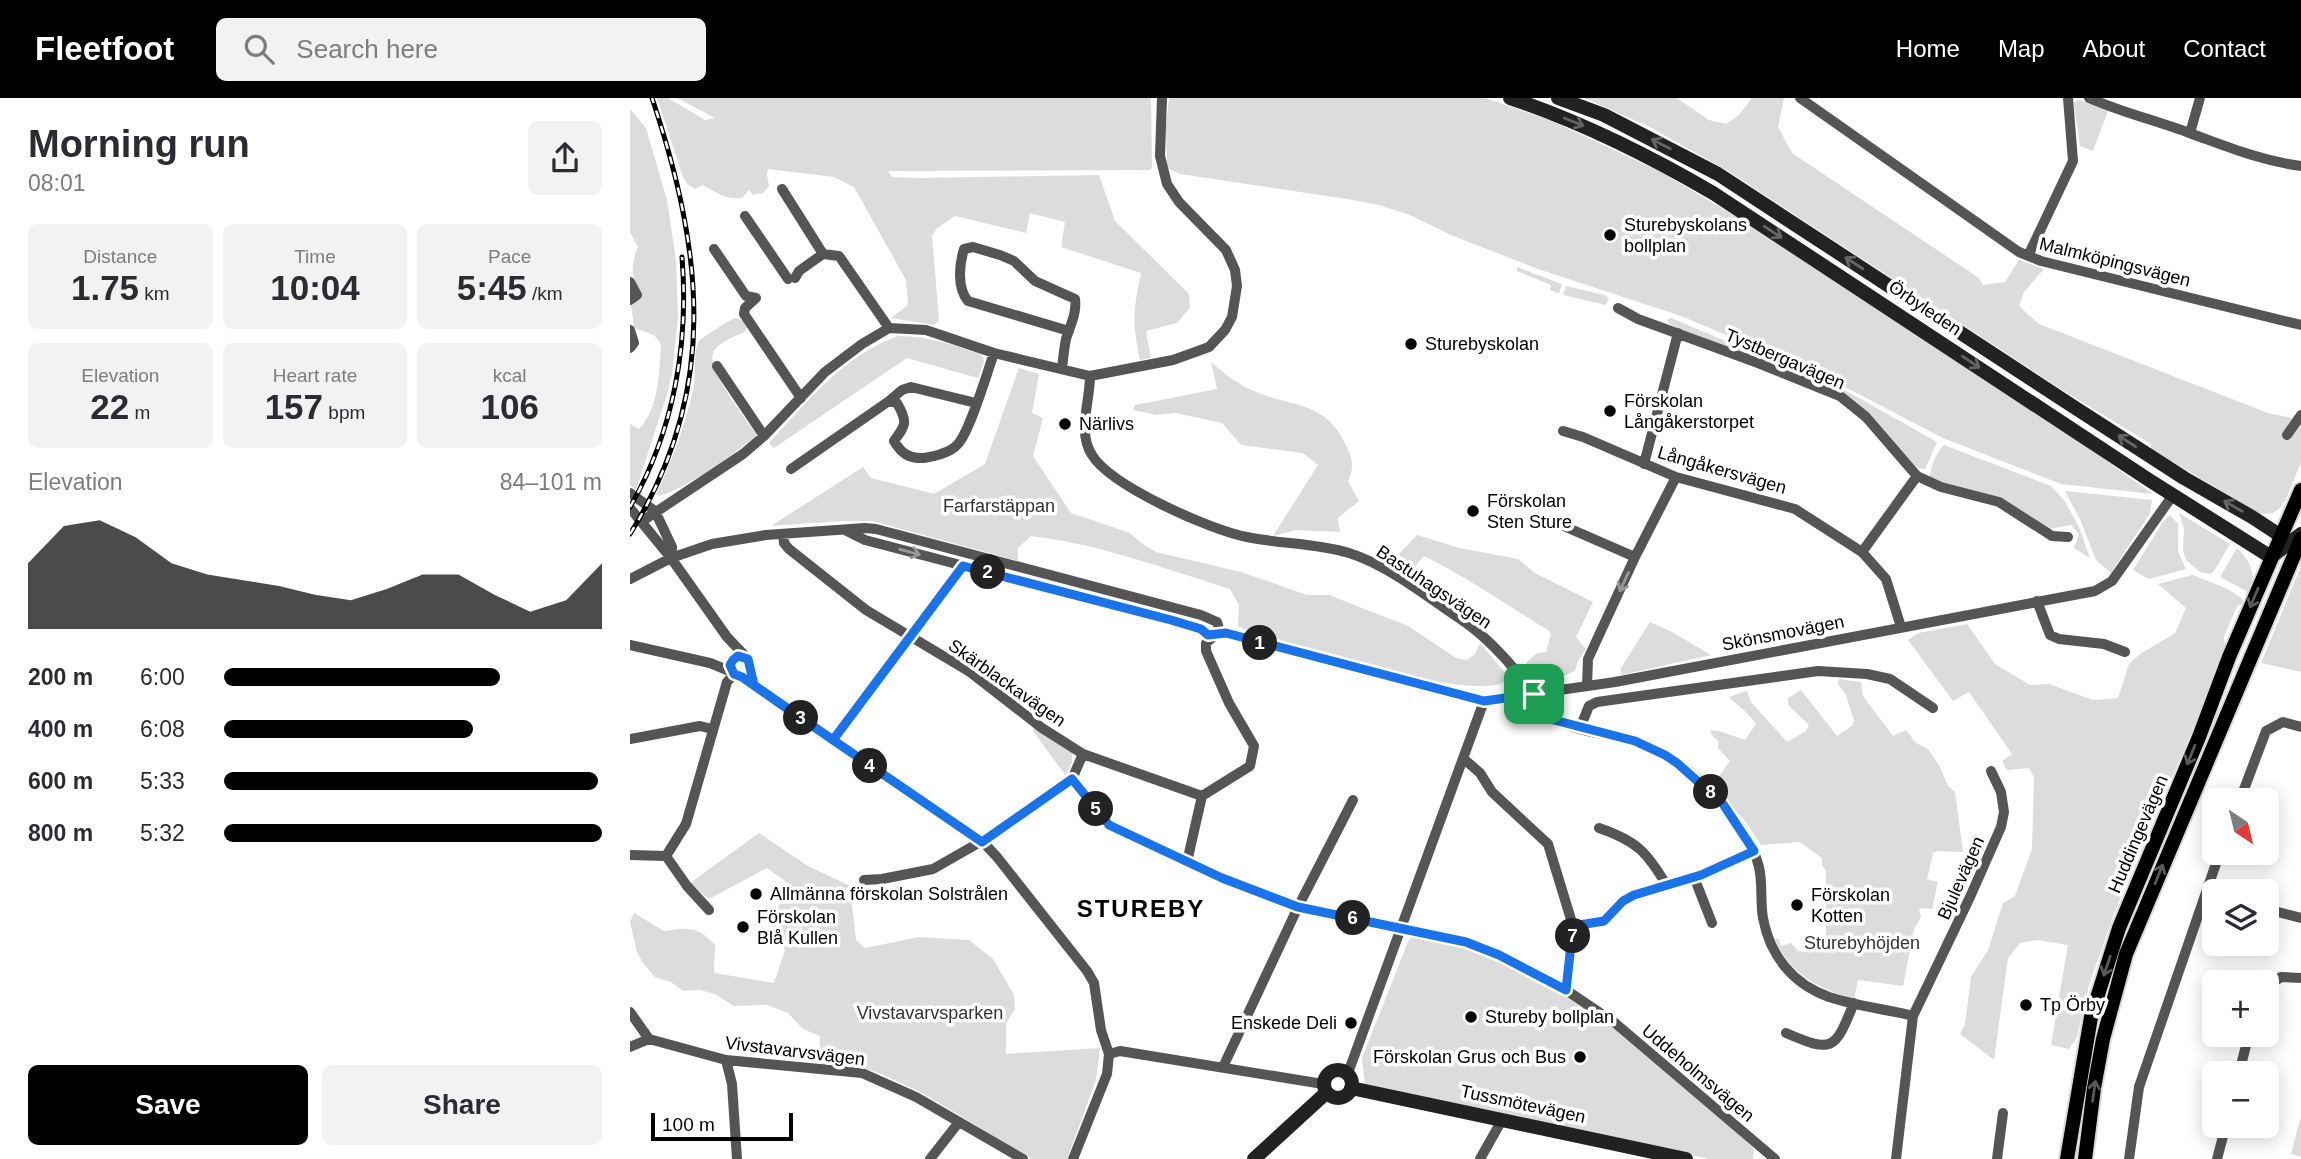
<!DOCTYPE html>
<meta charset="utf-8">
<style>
:root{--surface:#fff;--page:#f2f2f3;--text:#2b2b33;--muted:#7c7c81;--accent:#000}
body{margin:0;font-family:Helvetica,sans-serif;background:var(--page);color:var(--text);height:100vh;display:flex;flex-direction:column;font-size:26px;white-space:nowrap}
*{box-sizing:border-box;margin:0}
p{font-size:23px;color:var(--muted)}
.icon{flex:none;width:38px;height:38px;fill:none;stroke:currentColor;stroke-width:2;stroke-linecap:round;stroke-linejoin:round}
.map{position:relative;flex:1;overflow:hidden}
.details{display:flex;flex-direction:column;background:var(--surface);width:630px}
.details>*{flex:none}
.needle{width:46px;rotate:145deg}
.controls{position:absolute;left:1572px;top:690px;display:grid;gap:14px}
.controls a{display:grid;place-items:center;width:77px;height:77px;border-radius:10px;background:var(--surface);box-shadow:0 4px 18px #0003;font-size:35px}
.scale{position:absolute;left:21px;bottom:18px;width:142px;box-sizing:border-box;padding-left:7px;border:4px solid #000;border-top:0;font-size:19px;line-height:24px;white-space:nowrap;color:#000;-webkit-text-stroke:5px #fff;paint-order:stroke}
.pin{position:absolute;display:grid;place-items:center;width:60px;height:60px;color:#fff;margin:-30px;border-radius:14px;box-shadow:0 4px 10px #0006}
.km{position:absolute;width:35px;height:35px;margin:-18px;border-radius:50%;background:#222;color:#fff;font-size:19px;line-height:35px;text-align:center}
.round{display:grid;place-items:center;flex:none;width:74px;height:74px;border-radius:10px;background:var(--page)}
.head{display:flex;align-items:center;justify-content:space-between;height:119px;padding:0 28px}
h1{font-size:38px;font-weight:800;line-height:52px}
.metrics{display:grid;grid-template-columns:repeat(3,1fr);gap:10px;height:119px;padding:7px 28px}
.metrics div{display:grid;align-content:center;border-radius:10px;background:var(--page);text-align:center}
.metrics b{font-size:35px;font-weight:800}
.metrics small{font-size:19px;font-weight:400}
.metrics p{font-size:19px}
.chart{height:196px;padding:14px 28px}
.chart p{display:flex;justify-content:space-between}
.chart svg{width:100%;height:126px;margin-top:7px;fill:var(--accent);opacity:.7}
.primary-button{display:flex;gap:14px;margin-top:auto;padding:14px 28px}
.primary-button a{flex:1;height:80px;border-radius:10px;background:var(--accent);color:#fff;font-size:28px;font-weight:800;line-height:80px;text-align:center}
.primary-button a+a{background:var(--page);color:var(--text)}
ul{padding:0 28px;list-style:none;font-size:23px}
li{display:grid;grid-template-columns:112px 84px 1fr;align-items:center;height:52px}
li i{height:18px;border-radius:9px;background:var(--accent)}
header{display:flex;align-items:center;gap:42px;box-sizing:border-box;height:98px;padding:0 35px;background:var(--accent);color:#fff}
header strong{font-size:33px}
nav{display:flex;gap:38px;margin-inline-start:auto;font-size:24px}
.search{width:490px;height:63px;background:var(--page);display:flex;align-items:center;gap:18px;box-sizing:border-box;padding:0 24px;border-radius:10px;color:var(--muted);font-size:26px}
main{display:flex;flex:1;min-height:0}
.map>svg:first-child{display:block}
</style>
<header>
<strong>Fleetfoot</strong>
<div class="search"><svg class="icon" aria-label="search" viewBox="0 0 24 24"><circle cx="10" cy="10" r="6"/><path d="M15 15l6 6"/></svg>Search here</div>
<nav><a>Home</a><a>Map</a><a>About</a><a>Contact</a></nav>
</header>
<main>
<section class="details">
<div class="head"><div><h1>Morning run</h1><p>08:01</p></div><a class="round"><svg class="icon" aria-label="share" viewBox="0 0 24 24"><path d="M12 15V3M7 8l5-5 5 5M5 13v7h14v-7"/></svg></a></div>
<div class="metrics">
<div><p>Distance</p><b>1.75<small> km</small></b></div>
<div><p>Time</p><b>10:04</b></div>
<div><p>Pace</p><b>5:45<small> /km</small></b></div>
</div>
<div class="metrics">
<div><p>Elevation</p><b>22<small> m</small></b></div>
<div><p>Heart rate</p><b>157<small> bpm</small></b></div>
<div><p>kcal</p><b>106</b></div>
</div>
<div class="chart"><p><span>Elevation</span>84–101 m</p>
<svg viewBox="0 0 160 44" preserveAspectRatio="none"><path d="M0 44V21L10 8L20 6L30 12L40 21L50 25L60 27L70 29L80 32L90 34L100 30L110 25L120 25L130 32L140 38L150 34L160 21V44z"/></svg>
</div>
<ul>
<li><b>200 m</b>6:00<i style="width:73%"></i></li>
<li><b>400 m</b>6:08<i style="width:66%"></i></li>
<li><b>600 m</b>5:33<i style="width:99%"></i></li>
<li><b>800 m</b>5:32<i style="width:100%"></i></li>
</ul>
<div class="primary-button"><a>Save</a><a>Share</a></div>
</section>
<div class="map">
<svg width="1671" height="1061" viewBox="0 0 1671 1061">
<rect width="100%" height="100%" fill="#fff"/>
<path fill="#dcdcdc" d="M27,0H38L75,22L85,20L47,0H521L522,70L520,72L258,73L262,79L290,80L469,77L485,123L559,196L560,210L547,225L516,233L521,260L510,262C502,224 503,214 511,175L431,149L435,124L400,115L396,135L325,118L307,130L302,138L309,222L304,227L261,220L278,207L276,182L224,89L204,79L138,71L137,77L139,88L133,95L123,97L119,92L112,100C95,102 87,95 73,87L65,91L57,86L53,79Z
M539,0H855L922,23L1031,74L1118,126L1434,333L1523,396L1431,386L1313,340L1194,278L1051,218L908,171L821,137L780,117L749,107L717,101L550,76L537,70L536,29Z
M954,0H1047L1079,22L1096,26L1109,17L1122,0H1154L1148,29L1162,55L1349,180L1353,187L1375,184L1389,162L1414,171L1394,194L1389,208L1409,226L1638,315L1671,322V364L1656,401L1650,410L1643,415L1630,416L1521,351V346L1426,288L1098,73L1018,28Z
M1450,2L1478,13L1463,53L1450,48L1444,7V4Z
M0,11L16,30L37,102L46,162L48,220L42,276L37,296L6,392L0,387V326L9,331C29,311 29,274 31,246L24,237L4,230L1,206L12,199C1,180 0,168 8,149L0,134Z
M887,169L932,186L929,195L920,192L921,187L887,173Z
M936,188L974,197L979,200L976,207L933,197Z
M105,220L113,222L118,228L115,234C105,238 87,245 83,255C76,270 117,323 127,337C102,357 60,389 29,398L26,396C43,361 56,325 64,287C66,274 63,254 69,243C71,240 100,222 105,220Z
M1041,220L1220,295L1307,344L1295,371L1287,370L1265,346L1195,287L1047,230L1038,225V221Z
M268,238C298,238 324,247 352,257L354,264L348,280L277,260L144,350L139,345C177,304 214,257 268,238Z
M581,264C594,276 609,287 626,294C665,310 695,303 716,347C722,360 725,369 718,383L729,403L708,420L710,434L667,432L643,438L688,367L673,355L611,347L592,325L545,315L526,317L503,312L505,307L587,291Z
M389,270L409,276L402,315L413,320L403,358L441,415L500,435L511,445L526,454L611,474L677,497H699L778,528L826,560L837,562L845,556L850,545L876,576V582C854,607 667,549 630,539L608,528L609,507L600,491C536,471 469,446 401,438L388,450V463L242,423H212L141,428L233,369L241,380L304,396L355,366Z
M1314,347L1421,388L1434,402L1449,429L1460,460L1444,450L1449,436L1441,427L1420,431L1300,380C1300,369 1307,354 1314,347Z
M1435,393L1522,402L1520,415L1481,475L1466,462L1450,421Z
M1549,415L1600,446L1584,473L1580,476L1570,474L1556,462L1553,452L1554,430Z
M1540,417L1548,426V454L1556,471L1519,481L1503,472L1533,424Z
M787,437L830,450L888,461L905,475L963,504L946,539L956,551L948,563L945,573L920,584L896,565L907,555L916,554L921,536L918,532C876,507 837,479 794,458L781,473L769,456Z
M1607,450C1621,464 1627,476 1620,495L1590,479Z
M1671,468V574L1631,565Z
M1563,477C1581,485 1603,490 1616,505L1607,508L1594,539L1596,552L1485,813L1459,887L1447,939L1439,951L1421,947L1438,847L1407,842L1390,845L1378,860L1364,962L1330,936L1335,926L1341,879L1358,852L1373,805L1385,798L1402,751L1404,679L1399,670L1377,672L1372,663L1382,656L1339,594L1323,603L1278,542L1288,535L1337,526L1365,566L1400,587L1419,586L1463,602L1488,600L1499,566L1510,556L1545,535L1556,510L1528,486Z
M1020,524L1044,535L1081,557L991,577V570Z
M1209,581L1231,584L1233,598L1263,638L1276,632L1286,645L1298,651L1310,669L1318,688L1325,694L1333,754L1307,753L1303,755L1297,781L1308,784L1302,811L1292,810L1289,812L1291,819L1284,831L1273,888L1228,882L1224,902C1189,890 1160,877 1145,841L1148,840L1151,848L1161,845L1168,853L1177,854L1196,848V773L1192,767V760L1170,744L1131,747L1115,723L1080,685L1087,681L1100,663L1088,650V643L1082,637L1080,632L1089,633L1115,642L1126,626C1118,614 1109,609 1099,599L1117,593L1121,604L1157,644L1176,633L1179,627L1158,607V600L1171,592L1207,638L1222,628L1224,623L1216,597L1208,586Z
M405,625L442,651V664L436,678L403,633Z
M129,735L178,768L220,788L226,842L235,850L289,839L339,842L363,861L384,897L385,911L376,925V956L470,950L466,982L437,1061H402L294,996L249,975L229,969L189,967L190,938L173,931L158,915L137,907L104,908L85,896L70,892L53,893L41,884L25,879L13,865L7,854L0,824L4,815L34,833C57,829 69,828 85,847L84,875L144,885L155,852L139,822L162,788L137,770L79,801L60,785Z
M786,839L834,848L855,855L947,904L984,931L1115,1042L1124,1051L1123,1061H1079L735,987L732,960L778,844L781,840Z
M1671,1018V1059L1661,1056Z"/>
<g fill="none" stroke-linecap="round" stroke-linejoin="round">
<defs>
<path id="primary" d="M1437,1061L1461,919L1489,830L1569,639L1599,559L1671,392
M1455,1061L1464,990L1473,941L1496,856L1671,441"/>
</defs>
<use href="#primary" stroke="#dbdbdb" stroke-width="18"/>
<path stroke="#555" stroke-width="10" d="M1170,0L1389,154L1411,163L1671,227
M1459,0C1493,15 1528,23 1562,36C1598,49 1632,63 1671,68
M1560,35L1570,0
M152,91L193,156
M115,118L158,181
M84,151L116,198L126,200
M1398,158L1443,63L1438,0
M165,180L169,173L193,156L209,158L259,230
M0,184L7,197L0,202
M126,200L115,210L114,216L171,300
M988,210L1008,221L1128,265L1210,298L1236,319L1287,378L1311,389L1369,404L1422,438L1438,439
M0,232L4,245L0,250
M87,268L134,338
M432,271C433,261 434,251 436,241C440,228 447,215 445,201L405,183L384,163L370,157L343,149L334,151C329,167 327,190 338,203L439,233
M460,278C460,304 447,334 462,357C481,388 580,432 617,439C650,446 686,445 719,455C760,468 797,499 832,522C860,541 884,569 904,596C910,604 916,618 925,622C949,634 978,636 1003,643C1037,653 1068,678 1091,704C1107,722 1123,746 1129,769C1133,786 1130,803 1133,820C1140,858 1163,886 1199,899C1226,908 1256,911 1283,918
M259,303L272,292L281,289L346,305
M933,333L953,339L1046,379L1165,411L1232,454L1256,481L1271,529
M1657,337L1671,317
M1014,366L1048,235
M161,371L259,303L267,305C278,324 276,327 264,343C271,355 279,361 294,360C306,358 320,355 328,346C340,333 357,275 364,255
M0,395L25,413L42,449L41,460
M0,410L41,460L97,539L118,561
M11,424L113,356L134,338L195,274L232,246L259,230L296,232L364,255L460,278L543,262L579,249L595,232L602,219L607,188L605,172L596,152L549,104L537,86L530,58L532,0
M909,424L929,426L1005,459
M215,432L235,442L540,522L571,531L578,537L590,534
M153,436L154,445L159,451L236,512L340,574L412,630L453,656L572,698
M1232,454L1287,378
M0,481L41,460L82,446L136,437L235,430L246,431L571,517L587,524L590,534L854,603L985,584L1465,493L1482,483L1543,397
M1407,503L1420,537L1429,541L1474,546L1495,554
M0,547L80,565L102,574
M101 568a10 10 0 1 1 20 0a10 10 0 1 1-20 0Z
M112,579L352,743L367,759L457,873L464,885L471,932L479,956L477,976L443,1061
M957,588L958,561L1005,459L1046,379
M950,630L959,608L967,604L1188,573L1237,576L1260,581L1303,610
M0,641L70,628L82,631
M203,642L333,468
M834,661L850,675L862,694L918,746L943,828L936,892
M442,681L479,727L592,780L668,809L837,844L869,857L936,892L985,925L1145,1061
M1610,702L1636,633L1653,624L1671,629
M969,730C1007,743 1017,754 1037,788
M0,757L36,758L56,726L97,584L104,576
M36,758L57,788L79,812
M557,764L572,698L620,668L624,648L599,605L576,553V545L587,536
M1064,779L1082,825
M234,782L252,781L303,771L352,743L442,681L453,656
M1636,811L1671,820
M943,828L974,823L993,802L1004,797L1071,777L1124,753
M1636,889L1651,879L1671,880
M0,914L19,941
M1156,935C1204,956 1205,951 1224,905
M0,949L19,941L96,962L232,975L286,999L393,1061
M479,956L490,953L693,986
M96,962L102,986L107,1061
M593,969L668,809L723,702
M718,975L854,603
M1609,975L1619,936
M300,1061L329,1024
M850,1061L872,1022
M1266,1061L1283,918L1340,799L1371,729L1374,714L1371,694L1361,673
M1367,1061L1373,1015
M1499,1061L1509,989L1590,754
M1587,1061L1596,1027"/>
<path stroke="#222" stroke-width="14" d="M880,0C952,24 1018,57 1083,95L1519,382L1641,459L1671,436
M928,0L974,17L1088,76L1447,311L1554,380L1622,419L1651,438L1656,448
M694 986a14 14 0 1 1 28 0a14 14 0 1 1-28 0Z
M721,990L1056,1061
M624,1061L696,995"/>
<use href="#primary" stroke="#000" stroke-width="14"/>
<defs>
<path id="rail" d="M0,409C44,333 59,246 52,159
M0,436C90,292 73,153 22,0"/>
</defs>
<use href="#rail" stroke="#000" stroke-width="5"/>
<use href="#rail" stroke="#fff" stroke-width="2.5" stroke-dasharray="8" stroke-linecap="butt"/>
</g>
<defs><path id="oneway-shaft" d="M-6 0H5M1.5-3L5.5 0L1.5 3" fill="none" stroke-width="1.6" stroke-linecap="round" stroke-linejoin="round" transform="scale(1.75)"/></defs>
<g stroke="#646464">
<use href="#oneway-shaft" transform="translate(944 24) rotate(22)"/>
<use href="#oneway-shaft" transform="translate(1031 46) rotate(-153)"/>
<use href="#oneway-shaft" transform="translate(1143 134) rotate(33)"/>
<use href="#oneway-shaft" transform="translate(1224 165) rotate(-147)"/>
<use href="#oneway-shaft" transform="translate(1341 264) rotate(34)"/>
<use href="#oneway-shaft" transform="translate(1497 343) rotate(-147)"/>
<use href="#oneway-shaft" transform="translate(1603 408) rotate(-150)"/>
</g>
<g stroke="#999">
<use href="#oneway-shaft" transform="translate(280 454) rotate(15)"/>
<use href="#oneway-shaft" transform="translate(994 484) rotate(115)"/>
</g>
<g stroke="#595959">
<use href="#oneway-shaft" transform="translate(1624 500) rotate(113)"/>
<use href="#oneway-shaft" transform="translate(1561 657) rotate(112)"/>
<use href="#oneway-shaft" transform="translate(1529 776) rotate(-68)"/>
<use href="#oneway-shaft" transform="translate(1477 868) rotate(109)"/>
<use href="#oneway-shaft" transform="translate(1464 993) rotate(-82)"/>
</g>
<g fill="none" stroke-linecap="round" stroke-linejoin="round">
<defs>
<path id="route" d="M904,596L854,603L596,535L578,537L571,531L541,522L333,468L203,642L124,587L118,561L108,558L103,562L100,567L104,576L112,579L149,605L352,744L442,681L479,727L592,780L668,809L836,844L869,857L936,892L943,828L974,823L993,803L1004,797L1071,777L1124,753L1093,706L1047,665L1035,657L1005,643L924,622L904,596"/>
</defs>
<use href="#route" stroke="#fff" stroke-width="14"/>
<use href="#route" stroke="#1a73e8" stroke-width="9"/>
</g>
<g fill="#000" stroke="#fff" stroke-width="2.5">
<circle cx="980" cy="137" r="7"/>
<circle cx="781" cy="246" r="7"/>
<circle cx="980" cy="313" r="7"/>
<circle cx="435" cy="326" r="7"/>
<circle cx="843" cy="413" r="7"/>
<circle cx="126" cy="796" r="7"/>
<circle cx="1167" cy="807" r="7"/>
<circle cx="113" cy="829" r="7"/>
<circle cx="1396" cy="907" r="7"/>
<circle cx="841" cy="919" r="7"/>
<circle cx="721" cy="925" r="7"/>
<circle cx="950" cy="959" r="7"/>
</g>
<g text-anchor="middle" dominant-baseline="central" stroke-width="7" stroke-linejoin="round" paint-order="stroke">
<g font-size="18" fill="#000" stroke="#fff" text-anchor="start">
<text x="994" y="127">Sturebyskolans<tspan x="994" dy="21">bollplan</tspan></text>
<text x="795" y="246">Sturebyskolan</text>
<text x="994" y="303">Förskolan<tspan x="994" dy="21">Långåkerstorpet</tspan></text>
<text x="449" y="326">Närlivs</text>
<text x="857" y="403">Förskolan<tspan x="857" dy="21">Sten Sture</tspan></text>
<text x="140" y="796">Allmänna förskolan Solstrålen</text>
<text x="1181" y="797">Förskolan<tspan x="1181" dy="21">Kotten</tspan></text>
<text x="127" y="819">Förskolan<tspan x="127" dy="21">Blå Kullen</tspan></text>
<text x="1410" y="907">Tp Örby</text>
<text x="855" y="919">Stureby bollplan</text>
<text x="707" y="925" text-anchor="end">Enskede Deli</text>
<text x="936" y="959" text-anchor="end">Förskolan Grus och Bus</text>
</g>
<g font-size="18" fill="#000" stroke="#fff">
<text transform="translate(1485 164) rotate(14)">Malmköpingsvägen</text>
<text transform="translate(1295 210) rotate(34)">Örbyleden</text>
<text transform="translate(1155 261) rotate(23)">Tystbergavägen</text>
<text transform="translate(1092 372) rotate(16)">Långåkersvägen</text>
<text transform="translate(804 489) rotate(34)">Bastuhagsvägen</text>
<text transform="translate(1153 535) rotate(-11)">Skönsmovägen</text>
<text transform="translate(377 585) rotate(35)">Skärblackavägen</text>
<text transform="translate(1508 736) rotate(-67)">Huddingevägen</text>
<text transform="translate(1331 780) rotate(-66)">Bjulevägen</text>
<text transform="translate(165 953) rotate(7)">Vivstavarvsvägen</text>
<text transform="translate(1068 975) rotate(40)">Uddeholmsvägen</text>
<text transform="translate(893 1006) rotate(12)">Tussmötevägen</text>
</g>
<g font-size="18" fill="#333" stroke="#fff">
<text x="369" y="408">Farfarstäppan</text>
<text x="1232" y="845">Sturebyhöjden</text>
<text x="300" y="915">Vivstavarvsparken</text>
</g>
<g font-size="24" font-weight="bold" letter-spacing="2" fill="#000" stroke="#fff">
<text x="511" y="810">STUREBY</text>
</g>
</g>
</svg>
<div class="controls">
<a><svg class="needle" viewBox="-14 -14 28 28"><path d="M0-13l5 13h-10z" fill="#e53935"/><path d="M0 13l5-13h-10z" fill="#7c7c81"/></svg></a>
<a><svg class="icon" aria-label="layers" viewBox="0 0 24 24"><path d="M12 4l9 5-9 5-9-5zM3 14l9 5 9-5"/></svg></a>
<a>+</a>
<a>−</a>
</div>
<div class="scale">100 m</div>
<div class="pin" style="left:904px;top:596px;background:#1e9e55"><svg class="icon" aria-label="arrive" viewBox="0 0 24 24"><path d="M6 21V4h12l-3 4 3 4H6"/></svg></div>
<b class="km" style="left:630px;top:545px">1</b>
<b class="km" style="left:358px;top:474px">2</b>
<b class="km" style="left:171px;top:620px">3</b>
<b class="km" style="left:240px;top:668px">4</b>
<b class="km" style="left:466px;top:711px">5</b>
<b class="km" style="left:723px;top:820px">6</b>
<b class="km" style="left:943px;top:838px">7</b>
<b class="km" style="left:1081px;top:694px">8</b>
</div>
</main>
